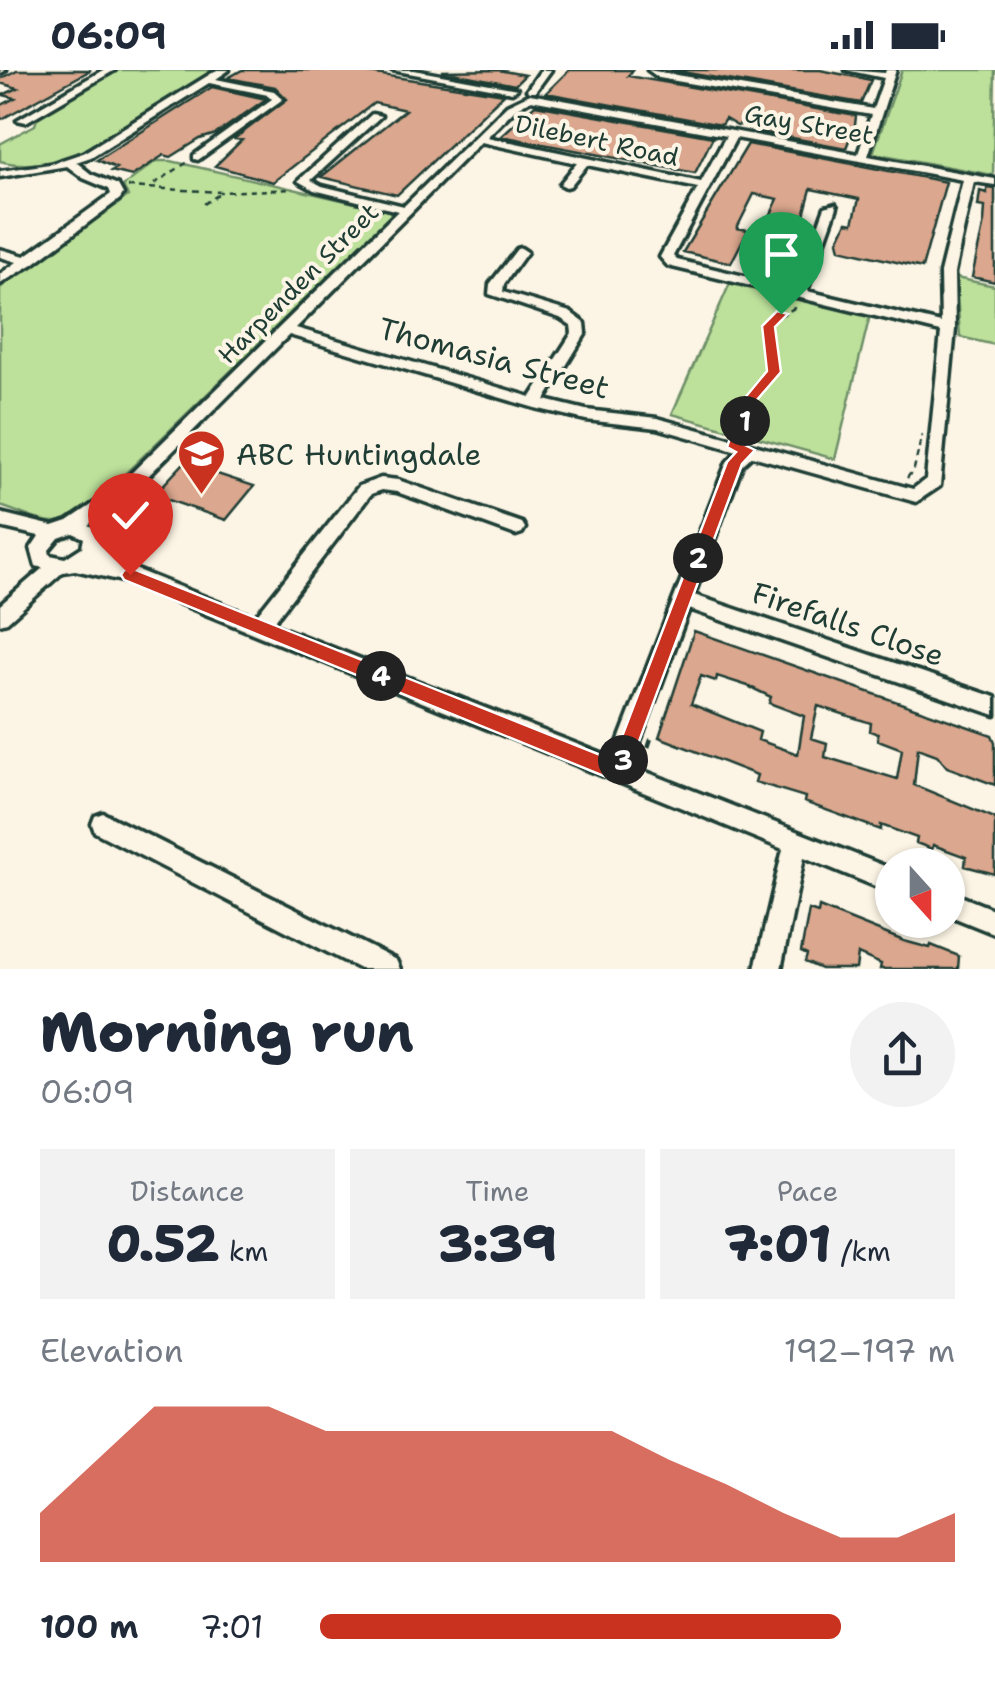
<!DOCTYPE html>
<meta charset="utf-8">
<style>
:root{--surface:#fff;--page:#f2f2f3;--text:#1f2937;--muted:#747a83;--accent:#c8321e}
body{margin:0;font-family:"Shantell Sans",sans-serif;background:var(--page);color:var(--text);height:100vh;display:flex;flex-direction:column;font-size:38px;white-space:nowrap}
*{box-sizing:border-box;margin:0}
p{font-size:32px;color:var(--muted)}
.icon{flex:none;width:55px;height:55px;fill:none;stroke:currentColor;stroke-width:2;stroke-linecap:round;stroke-linejoin:round}
.map{position:relative;height:899px;overflow:hidden}
.drawer{display:flex;flex-direction:column;background:var(--surface);flex:1}
.drawer>*{flex:none}
.needle{width:65px;rotate:159deg}
.fabs{position:absolute;left:875px;top:778px;display:grid;gap:20px}
.fabs a{display:grid;place-items:center;width:90px;height:90px;border-radius:50%;background:var(--surface);box-shadow:0 2px 8px #0004;font-size:50px}
.pin{position:absolute;display:grid;place-items:center;width:85px;height:85px;color:#fff;margin:-102px -42px;border-radius:50% 50% 50% 0;rotate:-45deg;box-shadow:0 0 10px #0007}
.pin .icon{rotate:45deg}
.km{position:absolute;width:50px;height:50px;margin:-25px;border-radius:50%;background:#222;color:#fff;font-size:28px;line-height:50px;text-align:center}
.round{display:grid;place-items:center;flex:none;width:105px;height:105px;border-radius:52px;background:var(--page)}
.overview{display:flex;align-items:center;justify-content:space-between;height:170px;padding:0 40px}
h1{font-size:55px;font-weight:800;line-height:75px}
.figures{display:grid;grid-template-columns:repeat(3,1fr);gap:15px;height:170px;padding:10px 40px}
.figures div{display:grid;align-content:center;border-radius:0px;background:var(--page);text-align:center}
.figures b{font-size:50px;font-weight:800}
.figures small{font-size:28px;font-weight:400}
.figures p{font-size:28px}
.chart{height:280px;padding:20px 40px}
.chart p{display:flex;justify-content:space-between}
.chart svg{width:100%;height:180px;margin-top:10px;fill:var(--accent);opacity:.7}
ul{padding:0 40px;list-style:none;font-size:32px}
li{display:grid;grid-template-columns:160px 120px 1fr;align-items:center;height:75px}
li i{height:25px;border-radius:12px;background:var(--accent)}
.status{display:flex;justify-content:space-between;align-items:center;height:70px;padding:0 50px;background:var(--surface);direction:ltr}
.status svg{height:28px;fill:currentColor}
.map>svg:first-child{display:block}
</style>
<div class="status"><b>06:09</b><svg viewBox="0 0 49 12"><path d="M0 12V9h3v3zM5 12V6h3v6zM10 12V3h3v9zM15 12V0h3v12zM26 1h20v11H26zM47 4h2v5h-2z"/></svg></div>
<div class="map">
<svg width="995" height="899" viewBox="0 0 995 899">
<rect width="100%" height="100%" fill="#fcf5e5"/>
<filter id="ink" filterUnits="userSpaceOnUse"><feTurbulence type="fractalNoise" baseFrequency=".01" numOctaves="2"/><feDisplacementMap in="SourceGraphic" scale="20" xChannelSelector="R" yChannelSelector="G"/><feConvolveMatrix kernelMatrix="1 2 1 2 8 2 1 2 1" color-interpolation-filters="sRGB"/></filter>
<g filter="url(#ink)">
<path fill="#bde19b" stroke="#6e8f68" stroke-width="2.5" d="M113,0H218C158,37 72,111 0,91V74L35,55L40,40Z
M902,0H995L993,105L873,83Z
M156,91H171L390,141L391,145L93,435C51,464 45,450 0,436V218L119,133L128,126L123,116Z
M956,208L995,216V275L960,267Z
M730,213L870,245L835,389L672,344Z"/>
<path fill="#dba78e" stroke="#1f3d34" stroke-width="2.5" fill-rule="evenodd" d="M17,0H91L0,50V36L15,28L3,25L18,18L0,13V9Z
M242,0H350L504,24L397,125L321,107L405,40L374,33L273,112L215,96L242,70L234,69L287,29L275,17L228,8Z
M498,0L525,5L515,15L442,1Z
M569,0H633L628,6L856,46L855,55L846,78L755,61L761,50L737,56L725,49L721,55L546,23Z
M670,0H820L871,10L861,33Z
M212,17L266,29L216,64L200,69L171,87L164,85L132,106L111,101L116,98L97,90Z
M535,35L713,67L695,103L501,66Z
M748,74L946,112L922,198L840,179L838,171L847,152L853,153L859,129L811,119L803,149L808,153L800,156L794,167L763,161L778,129L754,124L737,158L748,160L731,193L683,182Z
M987,118L995,119V212L972,207L984,152L985,137L978,136L980,121L987,123Z
M184,393L254,416L226,450L154,425Z
M694,561L992,665L995,672V715L947,697L937,685L918,678L914,715L995,748V804L965,796L966,787L933,775L932,779L916,773L917,768L881,755V760L804,732L805,727L755,712L757,705L659,667ZM701,606L716,611L717,606L748,616L771,627L769,633L804,646L798,684L758,670L760,662L691,634ZM818,636L871,653L870,661L878,664V670L902,679L897,709L825,687L827,673L811,668Z
M819,837L904,871L930,878L931,875L959,886L958,899H880L881,894L858,884L856,899H821L805,892L807,885L801,882L809,840L818,843Z"/>
<g fill="none" stroke-linecap="round" stroke-linejoin="round">
<defs>
<path id="minor" d="M0,0H6L1,3Z
M103,0H115L26,52L17,50Z
M217,0H229L216,9L274,21L283,29L198,90L194,89V85L272,29L268,25L209,13L91,87L76,92L91,104L118,115L123,124L120,129L33,194L0,214V204L17,192L0,187V179L25,186L111,124L109,119L83,108L67,96L0,107V101L50,94L83,83Z
M392,0H414L517,19L512,22Z
M541,0H551L535,22H529L527,20Z
M648,0L873,39L884,8L846,0L885,3L886,0H896L868,86L995,109V115L974,112L954,203L955,259L940,416L916,432L752,386L742,395L694,525L995,627V645L689,539L631,696L892,799V823L804,787L781,899H755L783,779L127,512L75,500L63,502L7,552L0,554V535L43,498L36,496L31,478L39,466L0,457V443L53,456L68,451L114,420L398,141L314,120L298,111L372,44L381,46L311,110L322,116L404,136L507,35L530,24L858,84L871,45L659,8ZM531,30L726,66L701,112L487,67L515,39ZM736,68L963,110L940,203L941,253L807,221L837,137L835,134L825,137L795,218L677,190L673,186ZM481,72L577,93L560,114L566,117L570,116L587,95L698,118L660,187L668,196L941,262L926,409L913,419L657,348L586,340L545,330L586,263L585,253L570,242L503,222L504,214L527,182L521,178L517,179L490,214L489,224L560,248L571,255L572,263L531,327L296,258ZM289,265L535,338L586,350L657,358L737,381L727,392L612,688L272,554L371,424L382,420L397,422L516,465L522,463L525,458L522,453L398,410L381,408L359,416L255,547L137,500L102,466L99,460L88,455L126,428ZM73,463L84,468L82,477L65,488L50,485L49,480L59,468Z
M103,743L396,890L400,899H360L95,762L92,754L95,746Z
M948,821L995,840V864L948,845Z"/>
</defs>
<use href="#minor" stroke="#1f3d34" stroke-width="7"/>
<path stroke="#1f3d34" stroke-width="2.5" stroke-dasharray="6 5" stroke-linecap="butt" d="M154,114L188,92
M128,117L222,122L293,119
M204,134L221,123
M741,361L750,330L774,302L769,252L796,237
M907,408L914,399L922,365"/>
<path stroke="#1f3d34" stroke-width="4" stroke-dasharray="12 10" stroke-linecap="butt" d="M648,678L651,669"/>
<use href="#minor" fill="#fcf5e5" fill-rule="evenodd"/>
</g>
</g>
<path fill="#c8321e" stroke="#fff" stroke-width="2.5" d="M777,241L788,244L775,257L781,302L756,331L743,374L755,380L742,394L625,709H611L124,510L121,505L124,500H136L613,690L727,392L736,382L727,377L743,330L767,301L762,256Z"/>
<defs>
<symbol id="school-pin" viewBox="-11 -11 22 30"><path d="M0 17L-7.5 6A9.5 9.5 0 1 1 7.5 6Z" fill="#c8321e" stroke="#fcf5e5"/><path d="M0-5L7-2L0 1L-7-2ZM-4 1L0 2.5L4 1V4Q0 6-4 4Z" fill="#fff"/></symbol>
</defs>
<g fill-rule="evenodd">
<use href="#school-pin" x="174" y="356" width="55" height="75"/>
</g>
<g text-anchor="middle" dominant-baseline="central" stroke-width="8" stroke-linejoin="round" paint-order="stroke">
<g font-size="25" fill="#1f3d34" stroke="#fcf5e5">
<text transform="translate(809 54) rotate(10)">Gay Street</text>
<text transform="translate(597 70) rotate(12)">Dilebert Road</text>
<text transform="translate(298 213) rotate(-45)">Harpenden Street</text>
</g>
<g font-size="30" fill="#1f3d34" stroke="#fcf5e5">
<text transform="translate(494 288) rotate(15)">Thomasia Street</text>
<text transform="translate(848 554) rotate(19)">Firefalls Close</text>
</g>
<g font-size="30" fill="#1f3d34" stroke="#fcf5e5" text-anchor="start">
<text x="236" y="384">ABC Huntingdale</text>
</g>
</g>
</svg>
<div class="fabs">
<a><svg class="needle" viewBox="-14 -14 28 28"><path d="M0-13l5 13h-10z" fill="#e53935"/><path d="M0 13l5-13h-10z" fill="#747a83"/></svg></a>
</div>
<div class="pin" style="left:781px;top:244px;background:#1e9e55"><svg class="icon" aria-label="arrive" viewBox="0 0 24 24"><path d="M6 21V4h12l-3 4 3 4H6"/></svg></div>
<div class="pin" style="left:130px;top:505px;background:#d93025"><svg class="icon" aria-label="check" viewBox="0 0 24 24"><path d="M5 12l5 5 9-10"/></svg></div>
<b class="km" style="left:745px;top:351px">1</b>
<b class="km" style="left:698px;top:488px">2</b>
<b class="km" style="left:623px;top:690px">3</b>
<b class="km" style="left:381px;top:606px">4</b>
</div>
<section class="drawer">
<div class="overview"><div><h1>Morning run</h1><p>06:09</p></div><a class="round"><svg class="icon" aria-label="share" viewBox="0 0 24 24"><path d="M12 15V3M7 8l5-5 5 5M5 13v7h14v-7"/></svg></a></div>
<div class="figures">
<div><p>Distance</p><b>0.52<small> km</small></b></div>
<div><p>Time</p><b>3:39</b></div>
<div><p>Pace</p><b>7:01<small> /km</small></b></div>
</div>
<div class="chart"><p><span>Elevation</span>192–197 m</p>
<svg viewBox="0 0 160 44" preserveAspectRatio="none"><path d="M0 44V32L10 19L20 6L30 6L40 6L50 12L60 12L70 12L80 12L90 12L100 12L110 19L120 25L130 32L140 38L150 38L160 32V44z"/></svg>
</div>
<ul>
<li><b>100 m</b>7:01<i style="width:82%"></i></li>
</ul>
</section>
